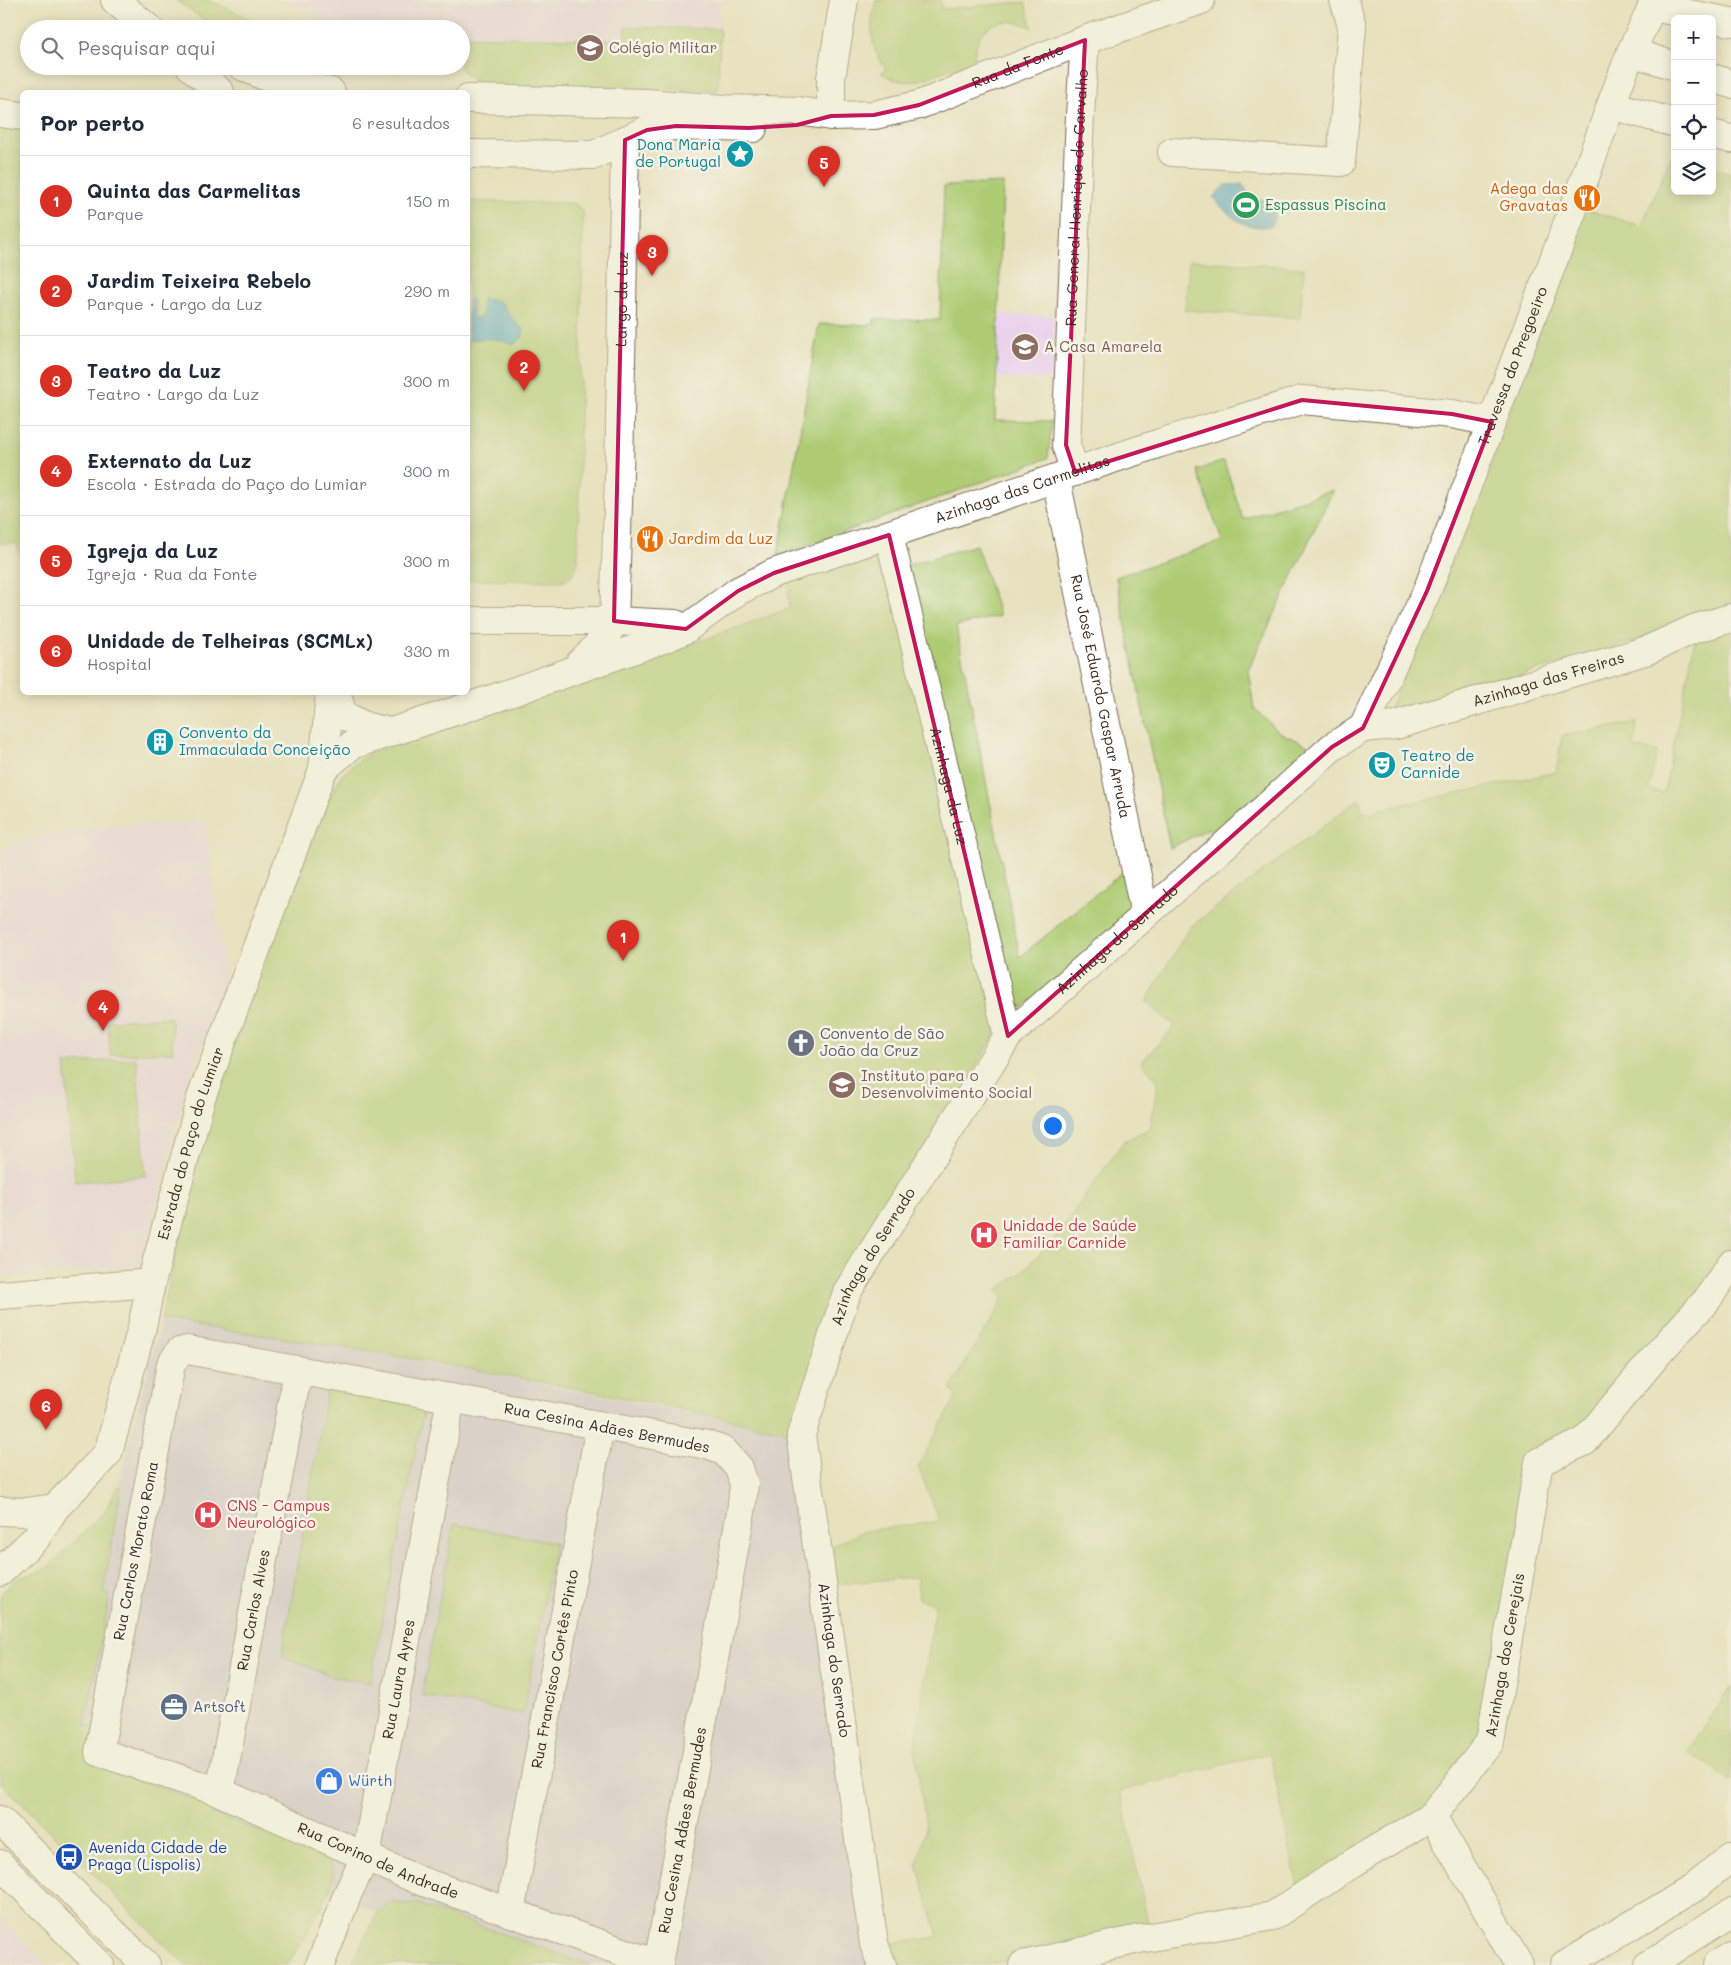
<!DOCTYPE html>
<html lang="pt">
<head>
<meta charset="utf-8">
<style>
	:root { --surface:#fff; --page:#f2f2f3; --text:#1f2937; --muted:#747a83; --line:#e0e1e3; --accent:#d93025 }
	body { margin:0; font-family:Mali,sans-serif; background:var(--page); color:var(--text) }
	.controls { position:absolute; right:15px; top:15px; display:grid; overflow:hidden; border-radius:8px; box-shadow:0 2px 12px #0003 }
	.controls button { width:45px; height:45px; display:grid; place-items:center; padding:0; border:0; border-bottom:1px solid var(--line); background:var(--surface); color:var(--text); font:25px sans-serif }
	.you { position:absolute; left:1052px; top:1125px; width:18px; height:18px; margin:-12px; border:4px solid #fff; border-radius:50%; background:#1a73e8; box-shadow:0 0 0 8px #1a73e833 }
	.badge { display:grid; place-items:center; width:32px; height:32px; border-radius:50%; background:var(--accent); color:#fff; font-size:16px; font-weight:700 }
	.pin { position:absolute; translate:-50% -41px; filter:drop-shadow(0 1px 2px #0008) }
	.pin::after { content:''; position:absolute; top:26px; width:18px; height:15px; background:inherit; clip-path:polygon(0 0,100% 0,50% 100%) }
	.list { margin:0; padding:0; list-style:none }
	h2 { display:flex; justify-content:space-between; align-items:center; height:65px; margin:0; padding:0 20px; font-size:21px }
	h2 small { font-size:16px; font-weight:400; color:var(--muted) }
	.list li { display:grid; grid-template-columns:32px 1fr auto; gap:15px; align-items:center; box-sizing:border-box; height:90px; padding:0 20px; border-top:1px solid var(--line) }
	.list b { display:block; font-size:19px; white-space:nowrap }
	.list p { margin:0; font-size:16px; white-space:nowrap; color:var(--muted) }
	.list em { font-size:16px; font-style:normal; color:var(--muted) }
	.icon { flex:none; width:28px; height:28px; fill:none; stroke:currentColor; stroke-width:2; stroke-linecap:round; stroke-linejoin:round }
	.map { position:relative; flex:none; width:1731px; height:1965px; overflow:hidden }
	.search { position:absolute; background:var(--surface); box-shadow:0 2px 12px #0003; left:20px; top:20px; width:450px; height:55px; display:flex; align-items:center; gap:12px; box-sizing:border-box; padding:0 18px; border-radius:28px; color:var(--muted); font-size:19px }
	.panel { position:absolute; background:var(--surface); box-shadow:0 2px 12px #0003; left:20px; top:90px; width:450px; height:605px; border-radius:8px }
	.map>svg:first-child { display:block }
</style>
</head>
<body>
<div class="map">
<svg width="1731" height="1965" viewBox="0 0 1731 1965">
	<rect width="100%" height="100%" fill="#f7f3e8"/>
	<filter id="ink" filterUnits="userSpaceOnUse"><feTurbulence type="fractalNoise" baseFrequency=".02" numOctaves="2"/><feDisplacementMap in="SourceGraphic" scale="10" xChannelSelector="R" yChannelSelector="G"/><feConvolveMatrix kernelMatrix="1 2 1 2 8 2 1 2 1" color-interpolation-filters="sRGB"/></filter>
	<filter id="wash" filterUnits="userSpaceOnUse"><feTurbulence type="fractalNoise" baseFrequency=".0096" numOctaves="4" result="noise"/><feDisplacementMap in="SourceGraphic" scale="20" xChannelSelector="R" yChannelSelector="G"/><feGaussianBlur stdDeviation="1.12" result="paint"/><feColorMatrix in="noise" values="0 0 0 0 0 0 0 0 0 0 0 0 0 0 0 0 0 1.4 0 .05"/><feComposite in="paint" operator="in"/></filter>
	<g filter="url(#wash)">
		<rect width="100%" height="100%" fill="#e7e1be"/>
		<g fill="#ead1ec">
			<path d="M283,0H809L808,4L720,2L718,90L579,87L564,90L480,84L469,78L459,66H461V29H344Z"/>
			<path d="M997,315L1054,316L1052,379L996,378Z"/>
			<path d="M206,821L225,982L188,1081L141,1266L0,1278V852L7,847L70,830L106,826Z"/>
			<path d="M0,1919L48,1965H0Z"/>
		</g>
		<path fill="#cabfd6" d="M161,1321L257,1334L477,1371L792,1433L869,1965H590L418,1904L390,1903L377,1913L329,1890L333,1879L315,1850L211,1814L213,1808L107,1768L85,1725L110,1595L103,1593L121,1487L118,1486Z"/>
		<g fill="#adcc73" stroke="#747b48">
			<path d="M175,0H208L273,29H218Z"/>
			<path d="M876,0H940L943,9L1025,2L1032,28C1003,12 974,26 974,61L917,81C903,83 893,81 881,73L886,69C869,48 869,25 876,0Z"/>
			<path d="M626,27L720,29L718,90L579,87C560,91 497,92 479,84C471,80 464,74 459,66H461V36L625,40Z"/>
			<path d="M0,127L22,131V552L18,553L17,543L0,544Z"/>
			<path d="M1671,157L1675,158V191H1712V168L1731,174V612L1395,713L1391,712L1390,708L1477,504L1582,208L1641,226Z"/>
			<path d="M1003,183L995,420L1052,421L1048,458L778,556L819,324L874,325V319L940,320L944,186Z"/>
			<path d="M468,201L570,203L576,204L583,212L578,560C577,571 572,578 561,581L468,580Z"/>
			<path d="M1189,260L1304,268L1300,318L1185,310Z"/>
			<path d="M1224,461L1243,519L1333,490L1248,670L1254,708L1279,732L1316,749L1218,837L1210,828L1170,848L1116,577L1222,541L1197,470Z"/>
			<path d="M976,545L1000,616L956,626L1020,957L1126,869L1135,912L1022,1008L1015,1007L905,566Z"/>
			<path d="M868,554L891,569L997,1032L847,1281L792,1433C584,1387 373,1349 161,1321L205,1120L328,801L341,776L354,764L370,753L692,644L790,608L788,591L790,590L787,581Z"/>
			<path d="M1731,624V1253L1581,1432L1531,1459L1484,1737L1428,1810L1299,1893L1270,1753L1120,1791L1150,1931L986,1965H889L881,1945L938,1937L917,1865L926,1827L915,1749L935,1604L919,1599L917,1577L836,1584L828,1548L864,1531L940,1521L918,1467L957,1395L950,1389L1004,1298L996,1291L1019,1274L1055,1239L1123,1142L1150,1128L1158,1081L1141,1062L1175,1026L1146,1002L1189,928L1359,799L1363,813L1556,772L1562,736L1637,722L1634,748L1657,751L1649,789L1664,793L1696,635Z"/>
			<path d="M171,1017L173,1052L110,1055L108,1021Z"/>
			<path d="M136,1058L146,1176L75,1182L65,1064Z"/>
			<path d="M327,1390L424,1407L370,1683L330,1676L282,1656Z"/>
			<path d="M118,1486L121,1487L103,1593L110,1595L85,1725L94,1727L107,1768L214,1807L212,1814L315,1850C324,1855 330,1859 333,1870C337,1890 298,1947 287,1965H185L0,1782V1595L14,1580L47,1568L104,1513Z"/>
			<path d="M454,1524L555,1543L523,1714L422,1695Z"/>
			<path d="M1731,1686V1781L1687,1752Z"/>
			<path d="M390,1903L418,1904L590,1965H351L377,1913Z"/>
		</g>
		<g fill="#4fa3cb" stroke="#456674">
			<path d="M1242,184L1254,200H1269L1276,210L1272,226C1245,231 1229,217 1213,197L1225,185Z"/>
			<path d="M472,298L473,318L483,317L482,298L498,301L502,304L510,316L524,330L522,338L514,345C496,337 487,338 468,340V300Z"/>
		</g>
	</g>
	<g filter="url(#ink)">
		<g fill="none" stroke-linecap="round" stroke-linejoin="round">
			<defs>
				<g id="minor">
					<path d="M1652,7L1731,22"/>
					<path d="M1631,52L1675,66"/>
					<path d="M1712,78L1731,84"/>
					<path d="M1611,105L1675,123"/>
					<path d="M0,113L22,116"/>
					<path d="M831,116V78L844,0"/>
					<path d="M1712,134L1731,139"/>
					<path d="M1172,152L1341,162L1352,26L1344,0"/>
					<path id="s1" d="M1075,472L1066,445L1080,115L1085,40"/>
					<path id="s2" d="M1056,479L1145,915"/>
					<path id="s3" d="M889,535L1008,1036"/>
					<path d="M468,621H614L675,624L686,629"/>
					<path id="s4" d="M579,664L605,638L614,621L619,475L625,140"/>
					<path d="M336,692L343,715L367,727L390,732"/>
					<path id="s5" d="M1363,728L1427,591L1580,191L1611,105L1631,52L1652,7L1653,0"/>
					<path id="s6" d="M323,769L352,745L495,698L666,638L686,629L738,591L774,573L1160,443L1302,400L1452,414L1492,422"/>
					<path d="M0,1295L151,1283"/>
					<path d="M0,1511L26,1512L55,1508"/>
					<path id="s7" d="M0,1572L36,1538L55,1508L108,1453L142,1327L151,1283L201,1098L323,769L330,692"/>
					<path id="s8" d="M220,1792L298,1370"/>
					<path d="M1432,1816L1519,1965"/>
					<path id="s9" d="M510,1913L600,1426"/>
					<path id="s10" d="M658,1964L741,1512L744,1484L739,1468L724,1451L707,1445L187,1350L179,1352L171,1364L99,1752L220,1792L418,1880L660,1965"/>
					<path id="s11" d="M320,1965L348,1893L366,1856L451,1398"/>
					<path id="s12" d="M882,1965L874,1944L801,1435L847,1292L1008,1036L1226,844L1332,747L1363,728L1396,725L1648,650L1694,629L1731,618"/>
					<path id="s13" d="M1023,1965L1139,1939L1273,1916L1356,1861L1432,1816L1490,1742L1539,1462L1584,1442L1661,1350L1707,1300L1731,1264"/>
					<path d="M1564,1965L1694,1888L1731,1857"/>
				</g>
				<g id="major">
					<path d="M115,0L149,29"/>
					<path d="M190,66L220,92"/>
					<path d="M242,66L271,79L331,92"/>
					<path id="s14" d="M468,99L647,103L725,109L798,111L831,116L874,115L919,105L1085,40L1201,0"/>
					<path d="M468,154L594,155L647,130L676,126L753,128"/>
					<path d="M0,1820L146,1965"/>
					<path d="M0,1864L100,1965"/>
					<path d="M1649,1965L1731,1912"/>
					<path d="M1717,1965L1731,1956"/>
				</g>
			</defs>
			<use href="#minor" stroke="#776a56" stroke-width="30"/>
			<use href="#major" stroke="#776a56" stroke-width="30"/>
			<use href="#minor" stroke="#fff" stroke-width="28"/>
			<use href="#major" stroke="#fff" stroke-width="28"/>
		</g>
	</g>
	<path d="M0 0H1731V1965H0ZM1085,40L1066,445L1075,472L1302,400L1452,414L1492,422L1427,591L1363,728L1332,747L1008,1036L889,535L774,573L738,591L686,629L614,621L625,140L647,130L676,126L749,128L797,125L831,116L874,115L919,105Z" fill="#e7e1be" fill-opacity=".55" fill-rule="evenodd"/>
	<path fill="none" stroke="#c2185b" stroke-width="4" stroke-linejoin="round" d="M1085,40L1066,445L1075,472L1302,400L1452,414L1492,422L1427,591L1363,728L1332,747L1008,1036L889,535L774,573L738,591L686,629L614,621L625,140L647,130L676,126L749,128L797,125L831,116L874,115L919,105Z"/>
	<defs>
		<symbol id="school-disc" viewBox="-11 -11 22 22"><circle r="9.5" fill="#8d6e63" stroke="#f7f3e8"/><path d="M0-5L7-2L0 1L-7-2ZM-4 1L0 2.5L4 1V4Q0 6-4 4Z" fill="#fff"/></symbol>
		<symbol id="sight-disc" viewBox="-11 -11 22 22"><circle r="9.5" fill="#0f9aa8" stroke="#f7f3e8"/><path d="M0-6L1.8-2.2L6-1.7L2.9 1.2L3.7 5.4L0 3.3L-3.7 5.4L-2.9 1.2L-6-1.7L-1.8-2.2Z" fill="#fff"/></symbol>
		<symbol id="restaurant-disc" viewBox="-11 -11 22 22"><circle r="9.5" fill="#e8710a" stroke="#f7f3e8"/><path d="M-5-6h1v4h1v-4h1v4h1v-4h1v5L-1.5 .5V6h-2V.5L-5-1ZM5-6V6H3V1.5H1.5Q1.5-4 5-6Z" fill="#fff"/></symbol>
		<symbol id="stadium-disc" viewBox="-11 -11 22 22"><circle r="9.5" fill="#2e9e5b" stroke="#f7f3e8"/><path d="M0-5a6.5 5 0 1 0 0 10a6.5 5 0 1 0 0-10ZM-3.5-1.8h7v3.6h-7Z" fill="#fff"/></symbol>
		<symbol id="building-disc" viewBox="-11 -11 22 22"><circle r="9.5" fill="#0f9aa8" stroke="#f7f3e8"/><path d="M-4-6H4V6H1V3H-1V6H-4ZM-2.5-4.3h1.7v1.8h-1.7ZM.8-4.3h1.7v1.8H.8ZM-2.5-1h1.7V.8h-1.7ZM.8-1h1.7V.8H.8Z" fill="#fff"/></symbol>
		<symbol id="theatre-disc" viewBox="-11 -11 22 22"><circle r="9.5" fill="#0f9aa8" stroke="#f7f3e8"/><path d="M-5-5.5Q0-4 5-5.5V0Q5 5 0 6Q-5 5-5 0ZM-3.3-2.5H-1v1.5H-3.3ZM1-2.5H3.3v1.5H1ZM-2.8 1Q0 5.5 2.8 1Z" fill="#fff"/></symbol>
		<symbol id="church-disc" viewBox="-11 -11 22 22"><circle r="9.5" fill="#6b7280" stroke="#f7f3e8"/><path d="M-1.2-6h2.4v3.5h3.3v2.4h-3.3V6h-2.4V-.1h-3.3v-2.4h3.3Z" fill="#fff"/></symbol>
		<symbol id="hospital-disc" viewBox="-11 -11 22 22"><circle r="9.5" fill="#e0444e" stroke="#f7f3e8"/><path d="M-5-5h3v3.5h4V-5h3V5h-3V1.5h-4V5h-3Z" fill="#fff"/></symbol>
		<symbol id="office-disc" viewBox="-11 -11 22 22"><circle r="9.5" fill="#5c6f8a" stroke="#f7f3e8"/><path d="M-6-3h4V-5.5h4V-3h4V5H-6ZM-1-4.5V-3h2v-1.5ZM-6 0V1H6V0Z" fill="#fff"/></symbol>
		<symbol id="shop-disc" viewBox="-11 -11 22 22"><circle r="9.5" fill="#3f7fe0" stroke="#f7f3e8"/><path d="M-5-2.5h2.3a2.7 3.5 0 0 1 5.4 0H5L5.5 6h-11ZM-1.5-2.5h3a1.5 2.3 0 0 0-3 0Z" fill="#fff"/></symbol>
		<symbol id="bus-disc" viewBox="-11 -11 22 22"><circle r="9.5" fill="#1a4fb4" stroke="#f7f3e8"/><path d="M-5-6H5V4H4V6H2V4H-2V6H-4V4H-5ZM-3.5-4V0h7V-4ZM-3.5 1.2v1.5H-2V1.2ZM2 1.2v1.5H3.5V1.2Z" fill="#fff"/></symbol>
	</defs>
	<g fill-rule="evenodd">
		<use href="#school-disc" x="574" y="32" width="32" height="32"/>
		<use href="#sight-disc" x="724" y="138" width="32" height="32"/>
		<use href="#restaurant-disc" x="1571" y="182" width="32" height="32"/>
		<use href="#stadium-disc" x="1230" y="189" width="32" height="32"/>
		<use href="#school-disc" x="1009" y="331" width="32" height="32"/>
		<use href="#restaurant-disc" x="634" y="523" width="32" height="32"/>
		<use href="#building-disc" x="144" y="726" width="32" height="32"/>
		<use href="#theatre-disc" x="1366" y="749" width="32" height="32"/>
		<use href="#church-disc" x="785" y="1027" width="32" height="32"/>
		<use href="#school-disc" x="826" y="1069" width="32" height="32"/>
		<use href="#hospital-disc" x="968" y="1219" width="32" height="32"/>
		<use href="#hospital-disc" x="192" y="1499" width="32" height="32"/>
		<use href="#office-disc" x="158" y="1691" width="32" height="32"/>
		<use href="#shop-disc" x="313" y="1765" width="32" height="32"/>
		<use href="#bus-disc" x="53" y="1841" width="32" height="32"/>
	</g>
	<g text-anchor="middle" stroke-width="5" stroke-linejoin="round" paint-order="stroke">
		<g font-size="15" fill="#785e54" stroke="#f7f3e8" text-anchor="start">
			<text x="609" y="53">Colégio Militar</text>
			<text x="1044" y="352">A Casa Amarela</text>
			<text x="861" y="1081">Instituto para o<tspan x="861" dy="17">Desenvolvimento Social</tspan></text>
		</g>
		<g font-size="15" fill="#3b2a1e" stroke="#f7f3e8">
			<text dy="5" stroke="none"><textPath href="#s14" startOffset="559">Rua da Fonte</textPath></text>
			<text dy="5" stroke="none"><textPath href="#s1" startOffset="276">Rua General Henrique de Carvalho</textPath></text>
			<text dy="5" stroke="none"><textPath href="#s4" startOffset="378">Largo da Luz</textPath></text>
			<text dy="5" stroke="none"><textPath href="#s5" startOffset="392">Travessa do Pregoeiro</textPath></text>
			<text dy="5" stroke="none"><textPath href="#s6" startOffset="758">Azinhaga das Carmelitas</textPath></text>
			<text dy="5" stroke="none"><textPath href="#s12" startOffset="1652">Azinhaga das Freiras</textPath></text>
			<text dy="5" stroke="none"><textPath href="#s2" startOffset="222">Rua José Eduardo Gaspar Arruda</textPath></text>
			<text dy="5" stroke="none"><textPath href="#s3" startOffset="258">Azinhaga da Luz</textPath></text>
			<text dy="5" stroke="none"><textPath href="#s12" startOffset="1135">Azinhaga do Serrado</textPath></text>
			<text dy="5" stroke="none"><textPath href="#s7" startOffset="482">Estrada do Paço do Lumiar</textPath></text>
			<text dy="5" stroke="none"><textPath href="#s12" startOffset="730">Azinhaga do Serrado</textPath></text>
			<text transform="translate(607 1428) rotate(11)" y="5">Rua Cesina Adães Bermudes</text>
			<text transform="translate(136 1551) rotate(-79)" y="5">Rua Carlos Morato Roma</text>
			<text dy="5" stroke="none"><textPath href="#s8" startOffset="185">Rua Carlos Alves</textPath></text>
			<text dy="5" stroke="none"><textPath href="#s13" startOffset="625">Azinhaga dos Cerejais</textPath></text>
			<text transform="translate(834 1660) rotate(82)" y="5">Azinhaga do Serrado</text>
			<text dy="5" stroke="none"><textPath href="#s9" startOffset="248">Rua Francisco Cortês Pinto</textPath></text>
			<text dy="5" stroke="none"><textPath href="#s11" startOffset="298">Rua Laura Ayres</textPath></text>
			<text dy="5" stroke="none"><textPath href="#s10" startOffset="136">Rua Cesina Adães Bermudes</textPath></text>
			<text dy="5" stroke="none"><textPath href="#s10" startOffset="1791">Rua Corino de Andrade</textPath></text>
		</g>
		<g font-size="15" fill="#0d838f" stroke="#f7f3e8" text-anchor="start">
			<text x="721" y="150" text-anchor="end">Dona Maria<tspan x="721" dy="17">de Portugal</tspan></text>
			<text x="179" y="738">Convento da<tspan x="179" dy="17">Immaculada Conceição</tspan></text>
			<text x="1401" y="761">Teatro de<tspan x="1401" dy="17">Carnide</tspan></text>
		</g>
		<g font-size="15" fill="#c56008" stroke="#f7f3e8" text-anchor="end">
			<text x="1568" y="194">Adega das<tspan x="1568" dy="17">Gravatas</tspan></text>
			<text x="669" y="544" text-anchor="start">Jardim da Luz</text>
		</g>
		<g font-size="15" fill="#27864d" stroke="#f7f3e8" text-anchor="start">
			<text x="1265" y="210">Espassus Piscina</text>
		</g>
		<g font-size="15" fill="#5b616d" stroke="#f7f3e8" text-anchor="start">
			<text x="820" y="1039">Convento de São<tspan x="820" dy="17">João da Cruz</tspan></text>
		</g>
		<g font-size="15" fill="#be3a42" stroke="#f7f3e8" text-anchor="start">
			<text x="1003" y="1231">Unidade de Saúde<tspan x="1003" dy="17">Familiar Carnide</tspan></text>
			<text x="227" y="1511">CNS - Campus<tspan x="227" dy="17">Neurológico</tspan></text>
		</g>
		<g font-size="15" fill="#4e5e75" stroke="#f7f3e8" text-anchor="start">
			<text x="193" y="1712">Artsoft</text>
		</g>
		<g font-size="15" fill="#366cbe" stroke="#f7f3e8" text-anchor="start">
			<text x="348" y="1786">Würth</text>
		</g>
		<g font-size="15" fill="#164399" stroke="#f7f3e8" text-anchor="start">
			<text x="88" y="1853">Avenida Cidade de<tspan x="88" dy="17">Praga (Lispolis)</tspan></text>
		</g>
	</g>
</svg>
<div class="controls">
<button>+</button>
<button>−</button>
<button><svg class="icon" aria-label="locate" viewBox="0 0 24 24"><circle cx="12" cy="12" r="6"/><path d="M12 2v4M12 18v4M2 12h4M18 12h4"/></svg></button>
<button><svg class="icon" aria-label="layers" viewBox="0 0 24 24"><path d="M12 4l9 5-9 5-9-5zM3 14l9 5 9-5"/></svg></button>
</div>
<div class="you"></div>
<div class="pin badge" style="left:623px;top:961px">1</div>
<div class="pin badge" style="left:524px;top:391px">2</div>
<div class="pin badge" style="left:652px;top:276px">3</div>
<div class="pin badge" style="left:103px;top:1031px">4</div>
<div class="pin badge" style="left:824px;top:187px">5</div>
<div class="pin badge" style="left:46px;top:1430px">6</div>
<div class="search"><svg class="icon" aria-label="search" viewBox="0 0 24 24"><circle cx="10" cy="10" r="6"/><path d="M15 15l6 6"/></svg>Pesquisar aqui</div>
<section class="panel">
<h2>Por perto<small>6 resultados</small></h2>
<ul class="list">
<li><span class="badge">1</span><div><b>Quinta das Carmelitas</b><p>Parque</p></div><em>150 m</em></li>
<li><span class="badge">2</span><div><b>Jardim Teixeira Rebelo</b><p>Parque · Largo da Luz</p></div><em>290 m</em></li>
<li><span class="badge">3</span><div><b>Teatro da Luz</b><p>Teatro · Largo da Luz</p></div><em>300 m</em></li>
<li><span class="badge">4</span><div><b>Externato da Luz</b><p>Escola · Estrada do Paço do Lumiar</p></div><em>300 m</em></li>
<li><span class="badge">5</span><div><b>Igreja da Luz</b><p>Igreja · Rua da Fonte</p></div><em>300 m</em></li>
<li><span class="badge">6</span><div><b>Unidade de Telheiras (SCMLx)</b><p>Hospital</p></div><em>330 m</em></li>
</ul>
</section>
</div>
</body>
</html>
